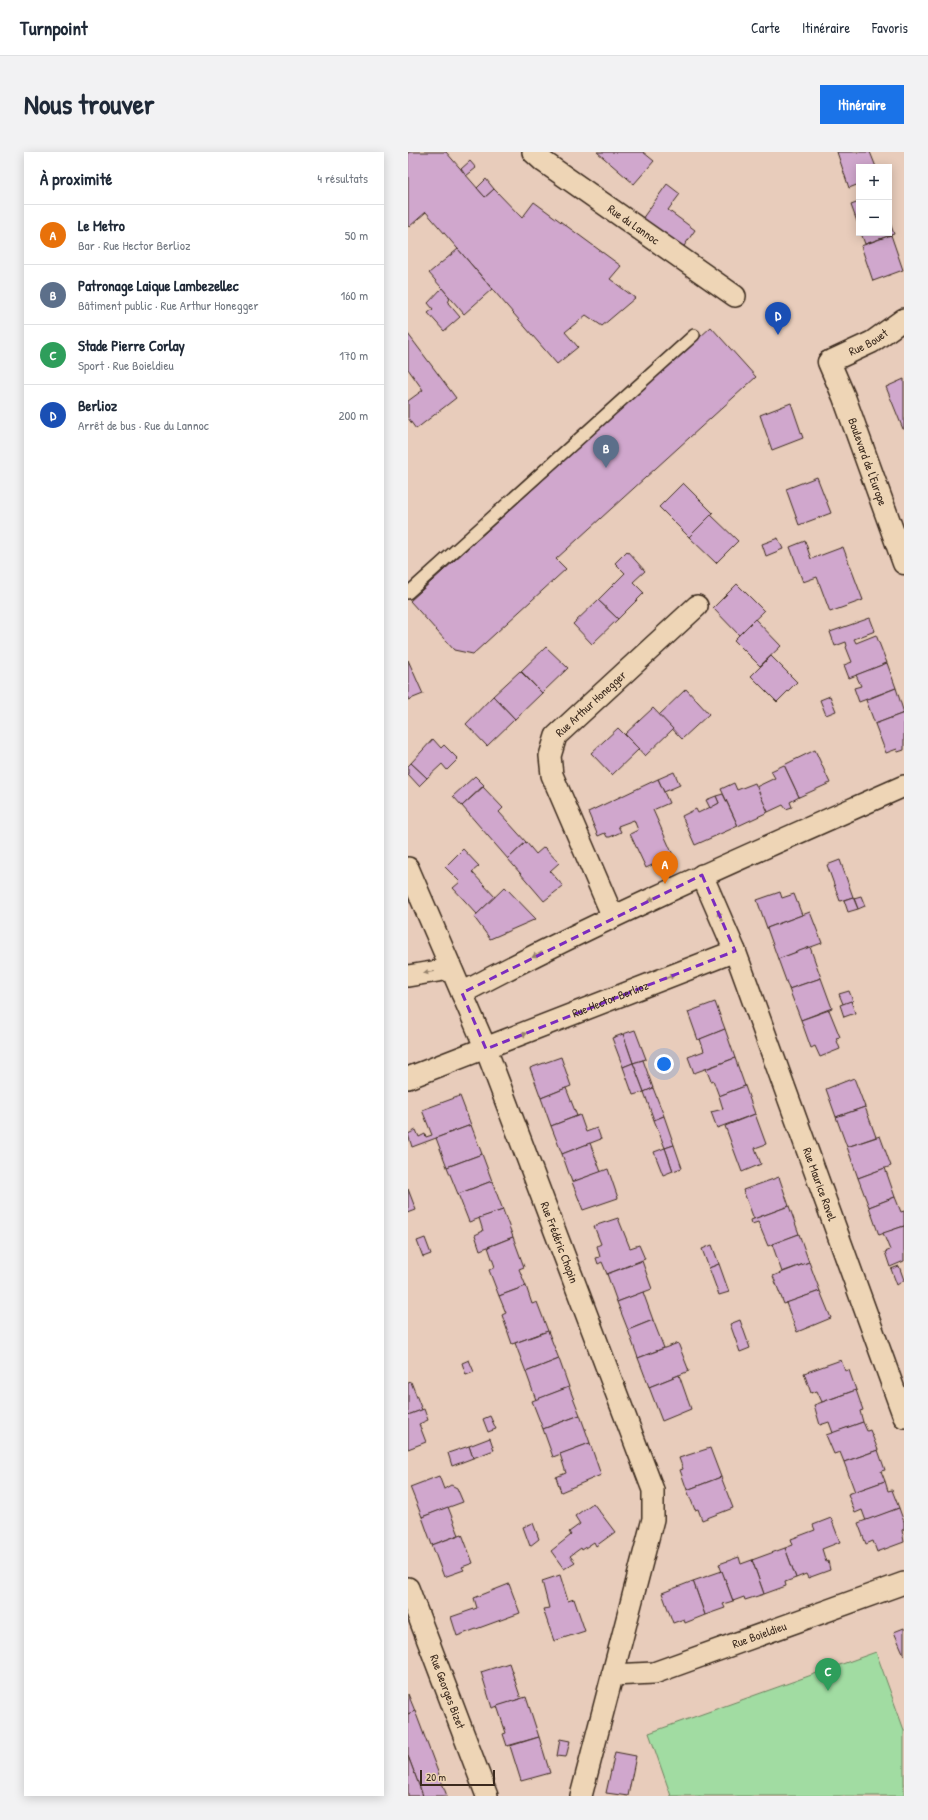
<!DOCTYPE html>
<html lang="fr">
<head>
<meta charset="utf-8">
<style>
	:root { --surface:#fff; --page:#f2f2f3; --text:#1f2937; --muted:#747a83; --line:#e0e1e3; --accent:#1a73e8 }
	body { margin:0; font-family:"Patrick Hand",sans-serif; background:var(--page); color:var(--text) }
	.controls { position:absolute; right:12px; top:12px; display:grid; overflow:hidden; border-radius:0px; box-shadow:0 2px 10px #0003 }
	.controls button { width:36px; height:36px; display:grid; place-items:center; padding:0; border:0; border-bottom:1px solid var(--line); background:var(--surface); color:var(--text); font:20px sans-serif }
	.scale { position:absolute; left:12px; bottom:10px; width:75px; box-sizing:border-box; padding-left:4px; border:2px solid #3b2a1e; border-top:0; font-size:11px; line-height:14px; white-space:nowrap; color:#3b2a1e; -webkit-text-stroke:3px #eed5b6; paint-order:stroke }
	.you { position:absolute; left:256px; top:912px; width:14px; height:14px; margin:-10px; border:3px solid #fff; border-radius:50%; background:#1a73e8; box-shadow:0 0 0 6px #1a73e833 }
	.badge { display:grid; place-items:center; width:26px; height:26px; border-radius:50%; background:var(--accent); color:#fff; font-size:13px; font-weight:700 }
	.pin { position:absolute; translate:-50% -33px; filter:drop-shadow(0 1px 2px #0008) }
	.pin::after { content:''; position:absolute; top:21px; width:14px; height:12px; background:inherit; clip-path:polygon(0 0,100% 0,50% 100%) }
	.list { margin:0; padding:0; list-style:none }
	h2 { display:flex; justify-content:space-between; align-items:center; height:52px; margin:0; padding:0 16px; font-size:17px }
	h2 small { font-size:13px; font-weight:400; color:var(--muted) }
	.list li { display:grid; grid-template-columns:26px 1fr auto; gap:12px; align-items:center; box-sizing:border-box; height:60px; padding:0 16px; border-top:1px solid var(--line) }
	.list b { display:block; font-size:15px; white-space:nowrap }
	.list p { margin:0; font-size:13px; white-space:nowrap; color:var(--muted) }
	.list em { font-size:13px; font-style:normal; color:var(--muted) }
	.map { position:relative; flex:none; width:496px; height:1644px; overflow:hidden; border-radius:0px }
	header { display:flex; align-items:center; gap:24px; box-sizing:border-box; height:56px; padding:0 20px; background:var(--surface); border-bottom:1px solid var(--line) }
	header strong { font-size:19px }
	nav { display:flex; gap:22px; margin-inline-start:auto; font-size:14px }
	.intro { display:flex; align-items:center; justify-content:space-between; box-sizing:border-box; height:96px; padding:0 24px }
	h1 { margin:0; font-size:28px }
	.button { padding:10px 18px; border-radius:0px; background:var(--accent); color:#fff; font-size:14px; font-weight:700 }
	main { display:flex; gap:24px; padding:0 24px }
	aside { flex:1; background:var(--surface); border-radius:0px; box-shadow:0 2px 10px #0003 }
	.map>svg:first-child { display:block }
</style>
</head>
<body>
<header>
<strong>Turnpoint</strong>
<nav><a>Carte</a><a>Itinéraire</a><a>Favoris</a></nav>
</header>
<div class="intro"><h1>Nous trouver</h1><a class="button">Itinéraire</a></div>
<main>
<aside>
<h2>À proximité<small>4 résultats</small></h2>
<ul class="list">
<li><span class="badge" style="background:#e8710a">A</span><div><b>Le Metro</b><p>Bar · Rue Hector Berlioz</p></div><em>50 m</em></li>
<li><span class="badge" style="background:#5c6f8a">B</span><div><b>Patronage Laique Lambezellec</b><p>Bâtiment public · Rue Arthur Honegger</p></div><em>160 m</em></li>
<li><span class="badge" style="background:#2e9e5b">C</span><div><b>Stade Pierre Corlay</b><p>Sport · Rue Boieldieu</p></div><em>170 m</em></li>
<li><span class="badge" style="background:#1a4fb4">D</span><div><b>Berlioz</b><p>Arrêt de bus · Rue du Lannoc</p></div><em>200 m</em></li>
</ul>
</aside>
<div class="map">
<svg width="496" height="1644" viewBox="0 0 496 1644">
	<rect width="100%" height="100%" fill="#e8ccbb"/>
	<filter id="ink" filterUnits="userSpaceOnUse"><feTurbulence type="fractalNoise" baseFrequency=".025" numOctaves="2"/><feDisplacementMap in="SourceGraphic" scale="8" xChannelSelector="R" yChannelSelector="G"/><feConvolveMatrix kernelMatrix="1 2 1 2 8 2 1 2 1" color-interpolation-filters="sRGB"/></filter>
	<g filter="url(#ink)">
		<path fill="#a1dca2" stroke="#6e8360" d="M468,1500L496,1578V1644H263L241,1581Z"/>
		<g fill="#d0a7cd" stroke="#3b2a1e">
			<path d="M0,0H38L77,45L86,37L114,66L126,50L213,114L202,127L227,146L194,174L178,163L157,180L170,195L149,212L18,60L1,75L0,74Z"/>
			<path d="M189,0H235L246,9L226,32Z"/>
			<path d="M429,0H462L468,15H451V32L441,36Z"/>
			<path d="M62,9L68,16L58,24L53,17Z"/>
			<path d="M78,27L86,37L77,45L69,36Z"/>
			<path d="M259,32L272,42L260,58L287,78L274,97L234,67Z"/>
			<path d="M451,50V75L443,53Z"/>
			<path d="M481,68L486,82L457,92L453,81H481Z"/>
			<path d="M483,83L495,118L465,129L453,94Z"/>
			<path d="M50,97L84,137L56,162L21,121Z"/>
			<path d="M34,136L42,146L40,151L52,165L36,179L20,161L25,157L20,151Z"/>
			<path d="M303,175L348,225L148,407L158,417L65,502L46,498L2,449Z"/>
			<path d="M0,182L48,246L8,277L0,266V249L15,238L0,217Z"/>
			<path d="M496,227V277H495L478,235Z"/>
			<path d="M383,251L395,286L364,298L352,263Z"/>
			<path d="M409,325L423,361L391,373L378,337Z"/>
			<path d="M275,331L305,361L281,385L251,355Z"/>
			<path d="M303,363L330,389L308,411L281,385Z"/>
			<path d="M370,386L375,397L358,404L354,392Z"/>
			<path d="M397,389L403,407L435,395L455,448L422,460L409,425L395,430L382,395Z"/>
			<path d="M219,399L237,419L225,430L236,441L210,467L190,448L217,421L207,411Z"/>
			<path d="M329,432L356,459L331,483L305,456Z"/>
			<path d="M190,448L210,467L184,492L165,472Z"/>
			<path d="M462,466L467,479L446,487L448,491L468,483L479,511L441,526L436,513L444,510L438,495L439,494L438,490L427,494L422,480Z"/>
			<path d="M347,467L373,494L352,514L326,488Z"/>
			<path d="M138,495L160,516L134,541L113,519Z"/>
			<path d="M363,504L389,530L369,550L343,524Z"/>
			<path d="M0,508L15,542L0,548Z"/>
			<path d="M479,511L488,536L451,550L446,536L453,534L448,523Z"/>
			<path d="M112,519L134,541L107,567L85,544Z"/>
			<path d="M488,536L496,561L467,572L458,548Z"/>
			<path d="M278,537L301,562L274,587L251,563Z"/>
			<path d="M85,544L107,567L79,594L58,572Z"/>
			<path d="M422,544L428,559L418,563L412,548Z"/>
			<path d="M245,556L265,577L237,604L217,582Z"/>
			<path d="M496,561V598L490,600L489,597L478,601L467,572Z"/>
			<path d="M210,576L231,597L204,623L183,601Z"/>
			<path d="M25,587L33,596L36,593L50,607L39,618L34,612L19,626L3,611Z"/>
			<path d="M407,598L422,631L391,645L376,613Z"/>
			<path d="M3,611L19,626L11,634L0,622V614Z"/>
			<path d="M376,613L391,645L382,650L384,655L378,657L375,653L360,660L348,635L367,626L363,619Z"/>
			<path d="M266,620L272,633L256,640L250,627Z"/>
			<path d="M67,624L76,633L54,654L45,644Z"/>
			<path d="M250,627L261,651L245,658L265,703L238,716L222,682L230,678L226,668L210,674L213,680L202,685H199L197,681L190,684L180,660Z"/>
			<path d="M326,631L329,638L347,631L360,660L330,674L313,637Z"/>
			<path d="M75,635L95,656L91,660L118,690L100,707L54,654Z"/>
			<path d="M315,642L330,674L287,693L274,664L288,657L290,661L311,651L308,644Z"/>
			<path d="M308,644L311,651L302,656L298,648Z"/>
			<path d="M118,690L128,702L136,695L151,711L142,719L155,734L136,749L100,707Z"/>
			<path d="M55,697L71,714L64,720L87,745L69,762L45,736L52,730L37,715Z"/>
			<path d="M432,708L445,745L432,749L419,713Z"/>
			<path d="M97,735L128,767L82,787L66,765Z"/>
			<path d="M372,740L374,746L386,742L394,763L359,776L349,748Z"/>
			<path d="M453,744L457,754L450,757L446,746Z"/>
			<path d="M445,745L450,757L440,760L436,748Z"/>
			<path d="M402,760L414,791L370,807L359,776Z"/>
			<path d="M402,795L413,826L381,837L370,807Z"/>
			<path d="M413,826L424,856L393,868L381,837Z"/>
			<path d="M441,839L445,849L435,852L431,842Z"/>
			<path d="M443,849L447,861L436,865L432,853Z"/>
			<path d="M307,850L317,877L290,888L280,860Z"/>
			<path d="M421,858L432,885L428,886L432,897L412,905L407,894L403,896L393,868Z"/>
			<path d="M317,877L327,906L286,921L280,905L296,899L292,887Z"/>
			<path d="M227,878L238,907L225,911L215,882Z"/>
			<path d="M215,882L225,911L215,915L204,886Z"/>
			<path d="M153,905L163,934L133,946L122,916Z"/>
			<path d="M327,906L337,934L311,944L305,928L303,929L298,917Z"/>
			<path d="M235,908L245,936L236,940L225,911Z"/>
			<path d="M225,911L236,940L225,943L215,915Z"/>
			<path d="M446,926L457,955L428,965L418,937Z"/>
			<path d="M337,934L347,962L309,976L303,960L315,957L311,944Z"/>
			<path d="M158,936L169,964L143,974L133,946Z"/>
			<path d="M245,936L256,964L246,968L236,940Z"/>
			<path d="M52,944L63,973L4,995L0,982L8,978L11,985L17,982L18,985L24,983L14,958Z"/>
			<path d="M457,955L468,985L439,995L428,965Z"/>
			<path d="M347,962L358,992L347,996L353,1012L334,1020L317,974Z"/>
			<path d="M172,963L178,980L189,976L193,987L154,1002L143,974Z"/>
			<path d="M256,964L266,993L257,996L246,968Z"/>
			<path d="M63,973L74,1002L39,1015L28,986Z"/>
			<path d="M472,984L483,1014L450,1026L439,995Z"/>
			<path d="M182,991L193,1020L164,1030L154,1002Z"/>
			<path d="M266,993L274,1016L265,1019L257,996Z"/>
			<path d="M257,996L265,1019L255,1023L246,1000Z"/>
			<path d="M74,1002L84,1029L50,1042L39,1015Z"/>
			<path d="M477,1016L487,1045L461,1055L450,1026Z"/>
			<path d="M200,1017L210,1046L175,1058L164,1030Z"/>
			<path d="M371,1025L381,1054L346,1067L335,1038Z"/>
			<path d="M84,1029L95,1058L61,1070L50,1042Z"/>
			<path d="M0,1037L8,1058L0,1061Z"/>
			<path d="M487,1045L493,1060L496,1059V1074L471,1083L461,1055Z"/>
			<path d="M381,1054L391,1082L360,1094L350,1070L344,1072L343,1068Z"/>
			<path d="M95,1058L105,1085L72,1098L67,1083L75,1079L71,1066Z"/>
			<path d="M210,1066L222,1096L231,1093L237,1107L199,1122L194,1110L190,1112L188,1106L192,1105L189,1094L193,1092L186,1074Z"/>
			<path d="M496,1074V1109L482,1115L477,1100L482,1098L475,1081Z"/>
			<path d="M391,1082L401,1110L374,1120L364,1092Z"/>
			<path d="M105,1085L116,1115L111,1117L118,1134L91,1144L81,1118L87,1115L80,1095Z"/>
			<path d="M17,1086L23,1102L15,1105L9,1089Z"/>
			<path d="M304,1093L311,1112L301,1116L294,1097Z"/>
			<path d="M234,1109L244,1137L209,1150L199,1122Z"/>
			<path d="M401,1110L412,1139L376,1152L365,1124Z"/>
			<path d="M311,1112L321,1140L311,1143L301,1116Z"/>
			<path d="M491,1114L496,1128L489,1133L483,1117Z"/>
			<path d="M118,1134L124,1152L129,1150L140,1179L104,1192L94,1163L98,1161L91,1144Z"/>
			<path d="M412,1139L423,1166L389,1180L378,1151Z"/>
			<path d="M235,1140L245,1168L220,1178L209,1150Z"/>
			<path d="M245,1168L256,1196L230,1206L220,1178Z"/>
			<path d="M332,1168L342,1196L332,1200L322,1172Z"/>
			<path d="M140,1179L151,1207L118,1220L107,1191Z"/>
			<path d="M270,1191L281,1219L241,1235L230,1206Z"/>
			<path d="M151,1207L161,1235L128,1248L118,1220Z"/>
			<path d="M61,1208L66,1220L58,1223L54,1211Z"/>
			<path d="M433,1208L437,1219L441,1218L448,1238L414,1250L409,1239L403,1241L396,1221Z"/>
			<path d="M271,1223L283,1257L254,1269L241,1235Z"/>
			<path d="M3,1230L14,1258L0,1263V1231Z"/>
			<path d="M161,1235L172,1263L135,1277L124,1249Z"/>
			<path d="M448,1238L455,1258L452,1259L455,1270L425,1281L421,1270L412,1273L406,1253Z"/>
			<path d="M16,1257L20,1268L11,1272L18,1290L0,1297V1263Z"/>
			<path d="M172,1263L182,1291L145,1305L135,1277Z"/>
			<path d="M82,1264L88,1277L80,1280L75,1267Z"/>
			<path d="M455,1270L459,1279L462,1278L470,1298L436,1310L432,1300L426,1302L418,1283Z"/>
			<path d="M82,1286L86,1298L65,1306L61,1294Z"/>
			<path d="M182,1291L193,1323L153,1340L148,1325L158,1321L152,1302Z"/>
			<path d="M61,1294L65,1306L44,1314L40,1301Z"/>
			<path d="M302,1296L313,1325L279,1338L272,1318L275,1317L271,1306Z"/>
			<path d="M470,1298L477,1318L473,1319L477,1329L447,1340L436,1310Z"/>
			<path d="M31,1324L36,1337L43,1333L49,1336L55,1350L14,1365L2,1335Z"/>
			<path d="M313,1325L325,1356L294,1368L290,1357L287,1358L279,1338Z"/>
			<path d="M477,1329L480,1339L484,1338L491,1356L458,1369L454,1358L447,1361L440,1342Z"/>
			<path d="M185,1351L207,1380L188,1394L186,1390L174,1398L173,1396L162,1404L167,1410L156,1417L143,1399L163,1383L161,1380L172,1372L167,1364Z"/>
			<path d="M40,1355L51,1383L24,1393L14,1365Z"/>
			<path d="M491,1356L496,1370V1377L494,1378L496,1390L469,1400L465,1389L458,1392L450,1371Z"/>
			<path d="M423,1366L432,1390L414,1397L418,1410L420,1409L422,1418L400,1426L398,1422L388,1426L377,1396L385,1393L383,1387L407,1378L405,1373Z"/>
			<path d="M125,1371L131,1387L122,1394L115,1375Z"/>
			<path d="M54,1382L65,1411L54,1415L56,1418L36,1425L24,1393Z"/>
			<path d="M377,1396L388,1426L377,1430L378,1434L356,1442L344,1408Z"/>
			<path d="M331,1405L333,1412L344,1408L356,1442L337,1448L336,1445L325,1449L311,1412Z"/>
			<path d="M314,1419L325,1449L315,1452L317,1456L297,1463L285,1429Z"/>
			<path d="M152,1423L160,1449L166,1447L177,1479L146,1489L135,1457L141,1456L134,1429Z"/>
			<path d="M285,1429L297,1463L277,1471L276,1467L265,1471L254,1441Z"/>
			<path d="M101,1432L112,1461L49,1484L43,1465L69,1456L66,1446Z"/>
			<path d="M496,1476V1503L486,1480Z"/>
			<path d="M101,1511L113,1547L84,1556L73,1520Z"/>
			<path d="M0,1542L7,1559L0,1562Z"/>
			<path d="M118,1545L131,1585L99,1594L95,1582L98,1581L89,1554Z"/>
			<path d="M7,1559L39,1644H15L0,1604V1562Z"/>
			<path d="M131,1585L142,1621L113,1629L102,1594Z"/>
			<path d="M152,1587L162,1589L158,1605L149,1604Z"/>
			<path d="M207,1600L228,1604L220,1644L198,1641Z"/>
			<path d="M0,1604L15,1644H0Z"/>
		</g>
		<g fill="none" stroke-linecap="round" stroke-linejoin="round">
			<defs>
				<path id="service" d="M0,441L286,183"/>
				<g id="minor">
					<path id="s1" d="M125,0L136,10L327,144"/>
					<path id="s2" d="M421,210L464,190L496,167"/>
					<path id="s3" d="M0,716L78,897L245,1338V1367L173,1644"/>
					<path id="s4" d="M294,723L327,799L496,1265"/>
					<path id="s5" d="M205,765L144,623L142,604L148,584L289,454"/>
					<path d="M0,824L42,817"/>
					<path d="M54,841C198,764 347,700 496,634"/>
					<path id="s6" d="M0,926L327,799"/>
					<path id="s7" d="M0,1436L79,1644"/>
					<path id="s8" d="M204,1523L246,1521L496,1431"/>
				</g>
				<g id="primary">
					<path id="s9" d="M421,210L436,245L496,411"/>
				</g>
			</defs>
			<use href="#service" stroke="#3b2a1e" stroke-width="14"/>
			<use href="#minor" stroke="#3b2a1e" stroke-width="24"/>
			<use href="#primary" stroke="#3b2a1e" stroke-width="25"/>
			<use href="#service" stroke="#eed5b6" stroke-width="11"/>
			<use href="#minor" stroke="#eed5b6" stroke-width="21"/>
			<use href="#primary" stroke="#eed5b6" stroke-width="22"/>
		</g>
		<defs><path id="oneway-solid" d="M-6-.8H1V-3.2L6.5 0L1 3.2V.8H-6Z"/></defs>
		<g fill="#94806a">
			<use href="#oneway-solid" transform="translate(246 746) rotate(155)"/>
			<use href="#oneway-solid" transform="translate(312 764) rotate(-113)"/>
			<use href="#oneway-solid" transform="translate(129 803) rotate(153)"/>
			<use href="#oneway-solid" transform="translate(21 820) rotate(170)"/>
			<use href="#oneway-solid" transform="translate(261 825) rotate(-21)"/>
			<use href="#oneway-solid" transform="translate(114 883) rotate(-21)"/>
		</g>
	</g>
	<path fill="none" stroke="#7b2cbf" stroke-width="3" stroke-dasharray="8 5" stroke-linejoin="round" d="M294,723L327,799L78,897L54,841Z"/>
	<g text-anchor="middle" stroke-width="3" stroke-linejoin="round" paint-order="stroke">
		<g font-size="12" fill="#3b2a1e" stroke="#eed5b6">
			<text dy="4" stroke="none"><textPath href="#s1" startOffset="124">Rue du Lannoc</textPath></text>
			<text dy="4" stroke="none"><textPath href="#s2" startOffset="44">Rue Bouet</textPath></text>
			<text dy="4" stroke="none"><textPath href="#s9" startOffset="107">Boulevard de l'Europe</textPath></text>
			<text dy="4" stroke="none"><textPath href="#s5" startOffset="242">Rue Arthur Honegger</textPath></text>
			<text dy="4" stroke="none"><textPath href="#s6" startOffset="217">Rue Hector Berlioz</textPath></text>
			<text dy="4" stroke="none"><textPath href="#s4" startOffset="331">Rue Maurice Ravel</textPath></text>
			<text dy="4" stroke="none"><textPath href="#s3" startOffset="404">Rue Frédéric Chopin</textPath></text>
			<text dy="4" stroke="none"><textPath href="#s8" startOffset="154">Rue Boieldieu</textPath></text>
			<text dy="4" stroke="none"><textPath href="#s7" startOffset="111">Rue Georges Bizet</textPath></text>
		</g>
	</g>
</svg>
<div class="controls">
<button>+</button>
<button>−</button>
</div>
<div class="scale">20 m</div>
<div class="you"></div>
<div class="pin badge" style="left:257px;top:732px;background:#e8710a">A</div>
<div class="pin badge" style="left:198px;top:316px;background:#5c6f8a">B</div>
<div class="pin badge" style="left:420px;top:1539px;background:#2e9e5b">C</div>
<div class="pin badge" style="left:370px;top:183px;background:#1a4fb4">D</div>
</div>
</main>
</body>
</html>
